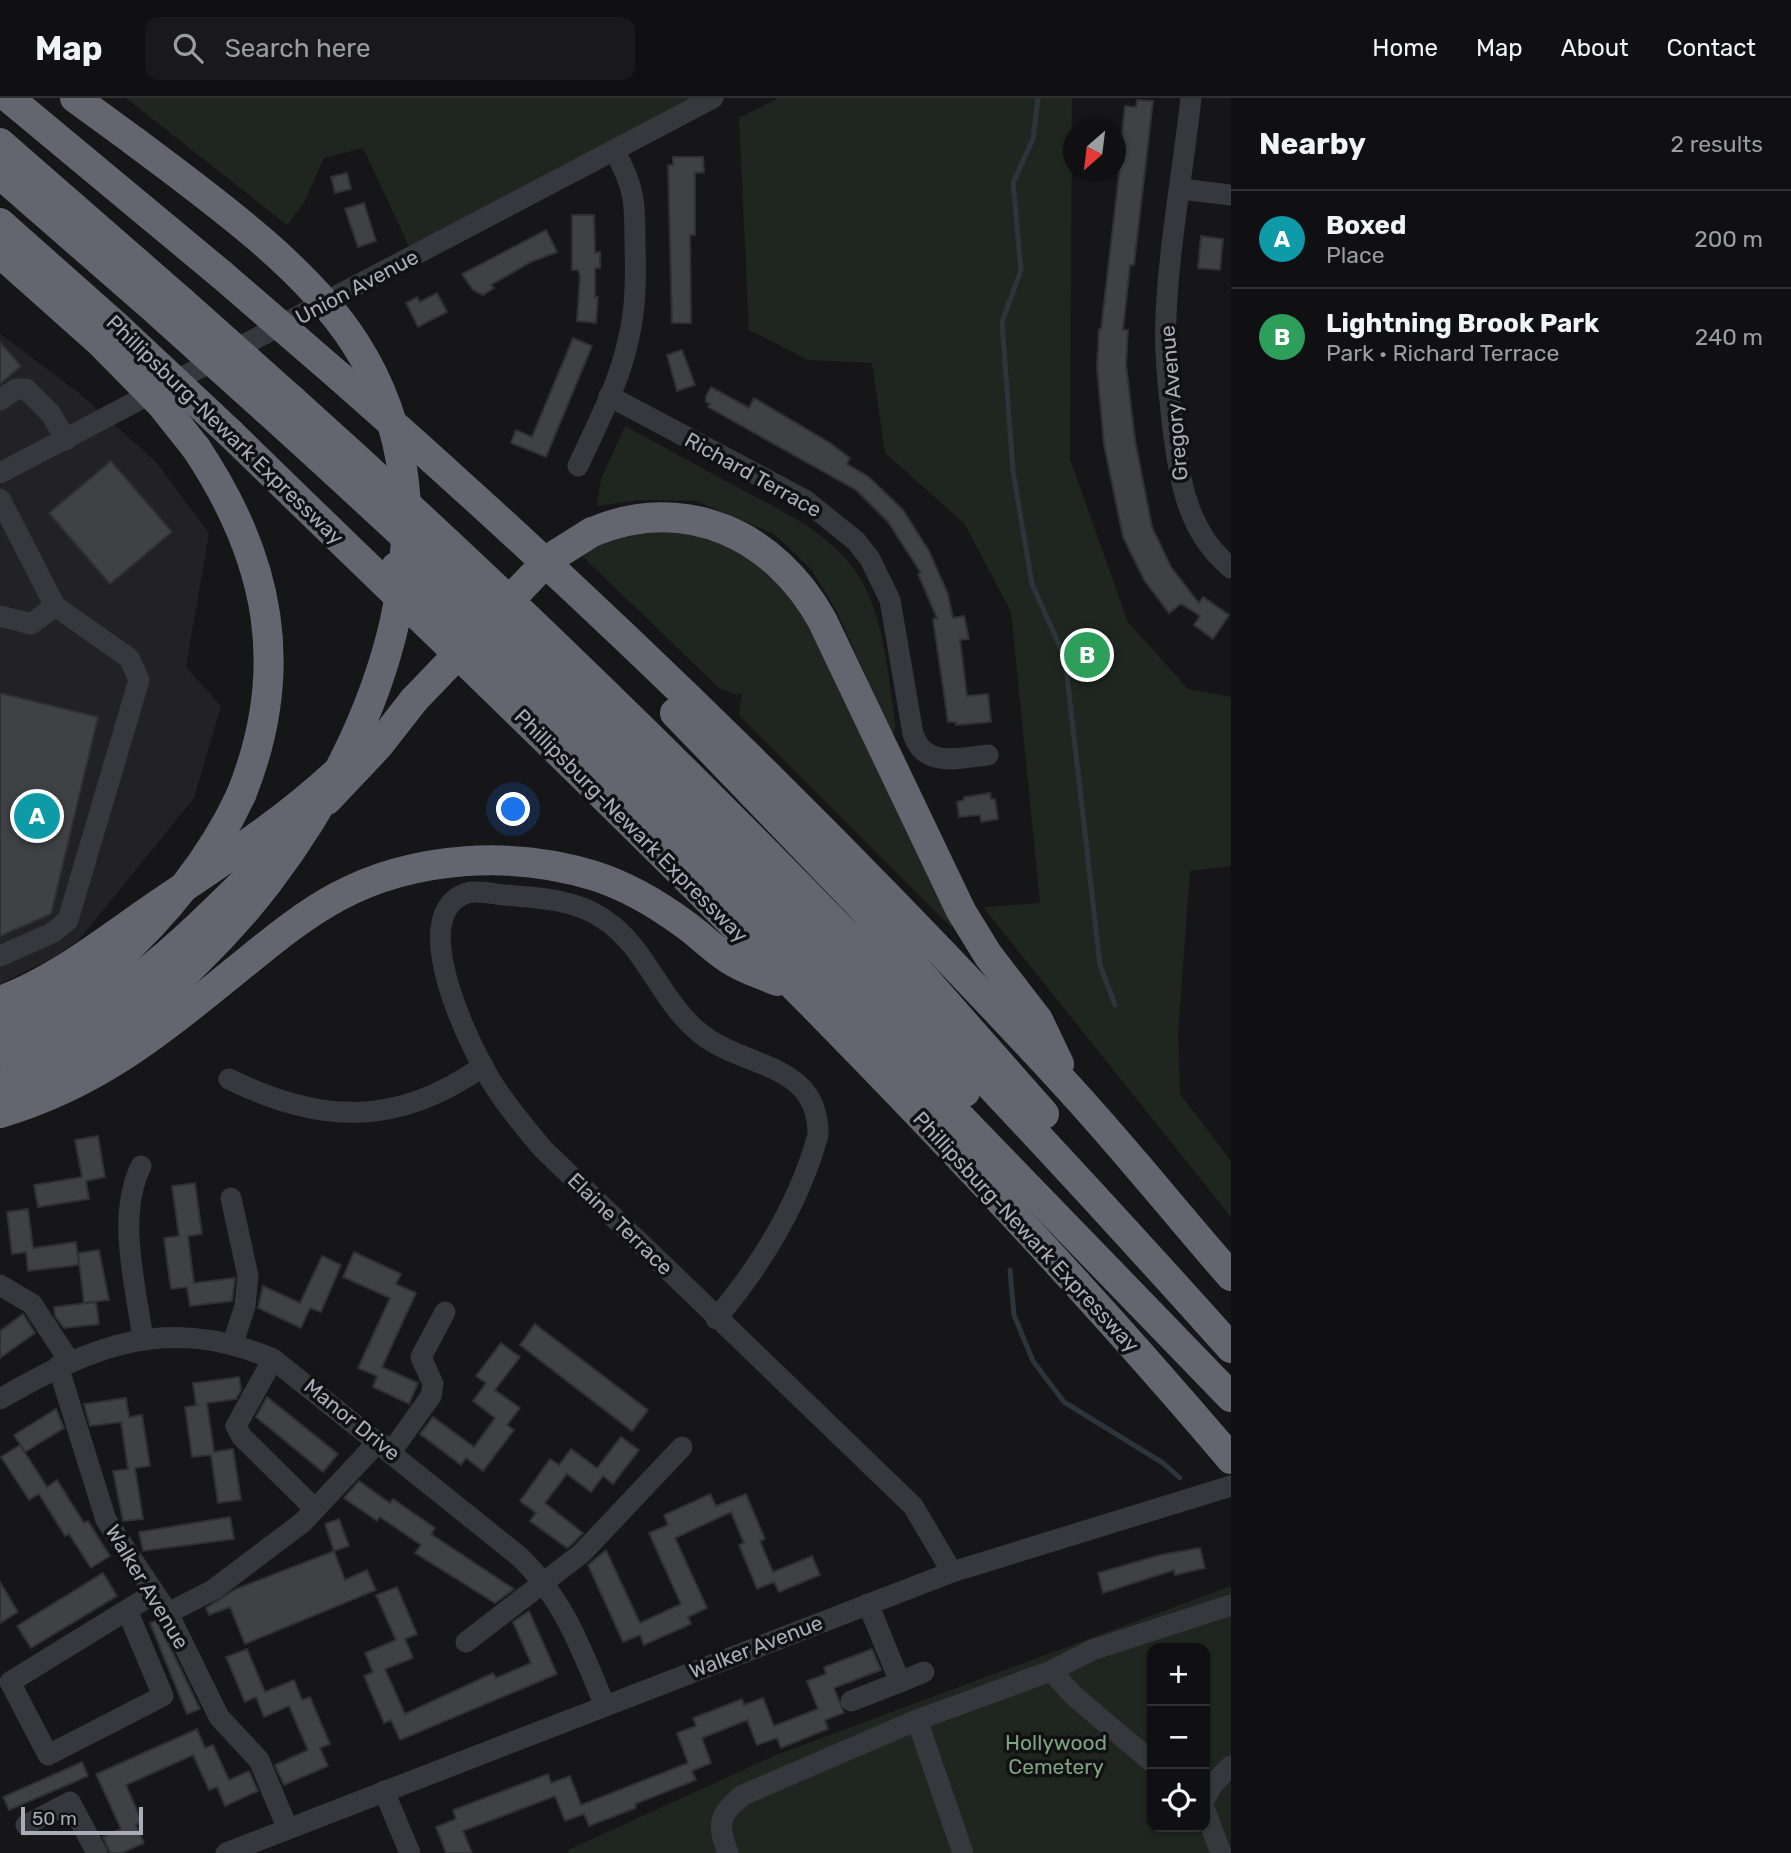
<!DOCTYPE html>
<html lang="en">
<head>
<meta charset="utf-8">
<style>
	:root { --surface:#101012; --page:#19191b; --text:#f1f3f6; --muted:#9c9d9f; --line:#303032; --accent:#8c9099 }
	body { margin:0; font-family:Rubik,sans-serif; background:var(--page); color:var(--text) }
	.controls { position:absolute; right:21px; bottom:21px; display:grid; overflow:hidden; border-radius:14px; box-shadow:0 2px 5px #0004 }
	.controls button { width:63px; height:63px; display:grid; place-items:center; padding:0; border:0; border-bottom:2px solid var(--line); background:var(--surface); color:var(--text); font:35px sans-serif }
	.compass { position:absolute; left:1063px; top:21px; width:63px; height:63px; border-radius:50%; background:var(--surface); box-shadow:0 2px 5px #0004; rotate:208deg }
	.scale { position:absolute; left:21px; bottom:18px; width:122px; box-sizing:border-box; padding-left:7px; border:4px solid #a8adb8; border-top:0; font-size:19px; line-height:24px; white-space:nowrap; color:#a8adb8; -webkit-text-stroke:5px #111113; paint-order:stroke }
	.you { position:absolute; left:514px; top:712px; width:24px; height:24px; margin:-18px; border:5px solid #fff; border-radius:50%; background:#1a73e8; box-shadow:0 0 0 10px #1a73e833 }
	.badge { display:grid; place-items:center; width:46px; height:46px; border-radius:50%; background:var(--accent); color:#fff; font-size:23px; font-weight:700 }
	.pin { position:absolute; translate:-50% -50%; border:4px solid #fff; box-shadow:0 2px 7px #0006 }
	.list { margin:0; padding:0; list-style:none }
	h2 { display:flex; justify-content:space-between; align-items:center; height:91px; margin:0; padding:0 28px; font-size:30px }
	h2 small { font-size:23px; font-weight:400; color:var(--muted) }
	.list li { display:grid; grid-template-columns:46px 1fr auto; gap:21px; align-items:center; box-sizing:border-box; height:98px; padding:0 28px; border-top:2px solid var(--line) }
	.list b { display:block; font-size:26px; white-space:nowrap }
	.list p { margin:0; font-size:23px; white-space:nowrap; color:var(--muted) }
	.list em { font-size:23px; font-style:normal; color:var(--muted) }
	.icon { flex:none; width:38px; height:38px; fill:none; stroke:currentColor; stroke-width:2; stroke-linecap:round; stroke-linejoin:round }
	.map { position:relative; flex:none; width:1231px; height:1755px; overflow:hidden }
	header { display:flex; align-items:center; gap:42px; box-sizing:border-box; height:98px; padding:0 35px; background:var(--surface); border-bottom:2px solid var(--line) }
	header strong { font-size:33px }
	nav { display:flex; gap:38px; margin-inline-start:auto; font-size:24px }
	.search { width:490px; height:63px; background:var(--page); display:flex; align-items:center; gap:18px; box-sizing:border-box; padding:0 24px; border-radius:14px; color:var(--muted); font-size:26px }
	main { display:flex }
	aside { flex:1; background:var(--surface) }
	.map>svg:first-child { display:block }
</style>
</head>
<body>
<header>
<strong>Map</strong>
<div class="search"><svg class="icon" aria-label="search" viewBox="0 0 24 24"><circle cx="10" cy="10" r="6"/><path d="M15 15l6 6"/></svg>Search here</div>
<nav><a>Home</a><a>Map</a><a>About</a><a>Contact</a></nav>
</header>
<main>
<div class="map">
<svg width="1231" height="1755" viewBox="0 0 1231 1755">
	<rect width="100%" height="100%" fill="#161618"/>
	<path fill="#222225" d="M0,236L79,295L156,364L209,435L186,569L221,608L194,700L78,843L55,859L0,886Z"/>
	<g fill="#1e261f" fill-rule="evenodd">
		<path d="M126,0H714L414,159L363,50L324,60L304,105L287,127Z"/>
		<path d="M779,0H1072L1070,361L1128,524L1188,591L1231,599V768L1190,773L1178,936L1180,996L1231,1063V1119L983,809L1040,805L1011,514L964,425L885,355L872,265L808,262L749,232L739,20Z"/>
		<path d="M625,328C661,348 697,367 733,387C781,413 839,437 865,489C886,532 888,582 896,629L892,636L836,512L811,471L774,436L696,403L639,402L597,408L601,381Z"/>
		<path d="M652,432L710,439L750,457L797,502L954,827L951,829L739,617L742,595L737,597L719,590L580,456L606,443Z"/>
		<path d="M1231,1488V1755H569L568,1752L776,1657ZM1152,1550H1205V1729H1152Z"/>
	</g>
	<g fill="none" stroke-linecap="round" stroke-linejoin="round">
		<g stroke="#2c353c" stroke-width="5">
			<path d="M1038,0L1033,41L1013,85L1021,172L1002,224L1013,373L1032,486L1065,560L1100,867L1115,907"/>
			<path d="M1010,1172L1014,1217L1033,1263L1064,1304L1163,1365L1180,1380"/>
		</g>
	</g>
	<g fill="#404145" stroke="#303034" stroke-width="2">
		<path d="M1137,2L1153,3L1134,167H1130L1123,232H1128L1126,266L1135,342L1152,429L1171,469L1199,505L1203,499L1229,517L1213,541L1194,527L1200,518L1181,506L1169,515L1144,482L1123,439L1104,346L1097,270L1099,231H1101L1120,68L1121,57L1116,56V42L1121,43L1125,8L1136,9Z"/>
		<path d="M673,59H703L704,74L695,75V137H690L691,225H672L668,67H673Z"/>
		<path d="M347,75L351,91L335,95L331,79Z"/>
		<path d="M364,105L376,143L358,149L345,111Z"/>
		<path d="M572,117H594L595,155L600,154V170H595V199H598L596,225L577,223L580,178L578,172H572Z"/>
		<path d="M546,132L557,154L531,164L491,187L494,190L483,197L473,192L462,176Z"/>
		<path d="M1201,138L1223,141L1220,172L1198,170Z"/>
		<path d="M437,195L447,214L418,229L406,205L417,199L420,204Z"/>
		<path d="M573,240L592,248L546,359L511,345L516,332L532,339Z"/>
		<path d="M0,244L21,268L0,286Z"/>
		<path d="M682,252L695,287L677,293L667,257Z"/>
		<path d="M711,289L749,310L754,300L830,345L850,360L847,366L869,379L903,412L929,453L948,496L953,520L964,518L969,541L960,542L967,598L988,596L991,624L956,627V624H948L933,521L937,520L918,476L921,475L888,424L856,392L708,309L710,306L706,304V298Z"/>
		<path d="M111,363L172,434L110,486L49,415Z"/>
		<path d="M0,595L98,619L51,816L0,838Z"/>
		<path d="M990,695L991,701H995L998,721L981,724L980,717L959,719L957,704L964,702V699Z"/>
		<path d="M98,1038L105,1079L86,1083L89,1101L38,1109L34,1087L82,1079L75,1042Z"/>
		<path d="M195,1085L202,1136L188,1138L194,1185L235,1180L232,1203L190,1208L187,1189L171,1191L164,1140L179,1138L172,1088Z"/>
		<path d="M28,1111L33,1150L76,1144L79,1167L28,1173L26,1154L12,1156L7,1114Z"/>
		<path d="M99,1152L109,1202L84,1205L78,1155Z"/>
		<path d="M354,1154L401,1176L396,1186L416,1195L382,1269L418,1285L409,1306L373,1289L377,1278L358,1270L390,1200L343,1179Z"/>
		<path d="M322,1158L341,1167L321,1214L310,1210L301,1230L258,1210L263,1188L300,1205Z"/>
		<path d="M96,1204L99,1226L64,1230L55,1218L54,1209Z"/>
		<path d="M23,1216L35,1235L0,1260V1233Z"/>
		<path d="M535,1226L648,1312L632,1333L520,1247Z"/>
		<path d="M501,1245L520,1259L495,1292L520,1310L507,1327L514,1332L483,1373L466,1360L461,1367L420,1336L433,1319L474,1349L495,1320L473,1303L486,1285L476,1278Z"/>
		<path d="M239,1279L241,1292L236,1301L207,1305L214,1354L233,1351L241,1402L218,1405L211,1357L192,1359L185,1309L199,1307H196L193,1285Z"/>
		<path d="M267,1299L338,1356L323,1374L256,1319Z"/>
		<path d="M126,1300L129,1319L142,1317L150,1368L135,1370L143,1421L123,1423L113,1373L128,1371L121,1324L90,1328L84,1306Z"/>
		<path d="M56,1311L64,1330L25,1354L14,1337Z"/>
		<path d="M621,1339L639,1352L613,1386L603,1378L591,1394L567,1376L545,1405L583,1435L573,1445L567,1450L530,1423L536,1415L520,1403L550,1361L559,1367L571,1351L597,1370Z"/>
		<path d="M20,1347L47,1389L57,1382L84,1425L88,1423L110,1458L91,1470L69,1436L65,1438L39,1396L29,1402L1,1359Z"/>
		<path d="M359,1383L390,1405L393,1401L435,1430L431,1436L514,1491L495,1505L415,1455L421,1447L380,1419L377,1423L344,1400Z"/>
		<path d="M710,1396L716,1408L746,1396L765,1441L760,1443L773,1474L812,1458L820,1477L779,1494L774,1484L757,1491L739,1447L744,1445L731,1414L675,1440L707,1510L688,1519L691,1526L644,1547L640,1537L623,1544L588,1467L606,1452L640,1525L681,1506L649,1435L668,1427L664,1417Z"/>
		<path d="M230,1419L234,1441L143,1453L139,1434Z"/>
		<path d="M339,1421L349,1448L334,1453L325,1426Z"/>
		<path d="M1200,1450L1205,1470L1175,1477L1174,1472L1103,1495L1098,1475L1160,1457Z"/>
		<path d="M334,1453L345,1482L367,1472L376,1492L245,1546L230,1509L209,1517L206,1510L236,1491Z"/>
		<path d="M103,1475L117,1498L31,1550L17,1528Z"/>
		<path d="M0,1484L18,1514L0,1525Z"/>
		<path d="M397,1489L417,1536L405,1541L413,1560L385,1571L405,1616L493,1575L496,1580L531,1565L513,1524L529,1513L557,1576L400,1642L391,1622L384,1625L364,1578L373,1574L365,1555L396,1542L376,1497Z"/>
		<path d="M157,1522L200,1611L187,1616L150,1525Z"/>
		<path d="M247,1551L265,1594L294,1582L302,1602L310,1599L330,1646L320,1650L328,1668L284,1687L275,1667L308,1652L289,1608L264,1619L256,1599L245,1604L226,1559Z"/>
		<path d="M872,1551L881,1572L834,1590L844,1615L825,1622L828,1631L781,1650L777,1640L757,1647L747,1622L702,1640L711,1665L692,1673L696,1682L635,1706L636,1710L589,1728L584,1716L565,1723L555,1698L463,1733L472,1755H446L436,1729L456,1721L453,1712L548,1676L551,1685L570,1678L581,1707L688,1665L677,1635L696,1628L693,1620L742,1601L744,1607L763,1600L774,1628L818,1611L807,1583L826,1576L824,1569Z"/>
		<path d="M197,1631L205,1650L213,1647L229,1682L249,1673L258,1693L225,1708L217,1689L209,1692L193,1657L126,1687L142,1724L136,1727L144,1745L122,1755H110L103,1739L121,1731L96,1676Z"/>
		<path d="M82,1664L88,1678L9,1712L3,1699Z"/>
	</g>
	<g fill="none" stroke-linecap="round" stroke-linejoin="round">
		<g stroke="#37383d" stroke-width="21">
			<path d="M1191,0C1183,73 1169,146 1166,218C1164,256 1169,294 1173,331C1180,383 1187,434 1231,470"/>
			<path d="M1181,91L1231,97"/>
			<path d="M609,298L805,402L856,443L870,461L890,502L913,636C925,671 958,660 988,657"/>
			<path d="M0,302L16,291H26L51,316L66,342"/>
			<path d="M578,368C596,328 619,286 628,243C636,211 636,179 635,146C635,105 635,90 615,54"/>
			<path d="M0,375L713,0"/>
			<path d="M0,401L55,508L129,560L139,582L68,822L52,835L0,858"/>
			<path d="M0,518L31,526L55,508"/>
			<path d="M229,981C320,1026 398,1029 483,968"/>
			<path d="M141,1068C116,1119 136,1188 143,1242"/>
			<path d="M231,1100L248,1178L245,1208L233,1245"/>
			<path d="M0,1187L32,1206L70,1264"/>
			<path d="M716,1221C762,1166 799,1106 818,1037C819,964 744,971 700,935C661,904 646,849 605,822C576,801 539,800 504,797C494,796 477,792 467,795C403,816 472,954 495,989C509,1011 526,1031 543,1051L913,1408L952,1474"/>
			<path d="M273,1261L236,1328L242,1339L315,1411"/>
			<path d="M58,1268L106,1422L168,1515L219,1619L259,1662L287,1729"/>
			<path d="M0,1301C94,1247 167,1216 273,1261L520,1459C565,1503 581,1551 605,1608"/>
			<path d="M391,1354L431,1298L433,1286L421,1259L445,1214"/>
			<path d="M868,1506L900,1584L924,1574"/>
			<path d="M127,1512L163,1598L48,1657L10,1584L153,1496"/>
			<path d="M168,1515L213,1492L303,1424L379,1343"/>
			<path d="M466,1544L582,1455L682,1349"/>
			<path d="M851,1603L900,1584"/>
			<path d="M917,1622L1051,1573"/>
			<path d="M1152,1664L1073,1597L1051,1573L1092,1552L1231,1507"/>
			<path d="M384,1693L410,1755"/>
			<path d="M1205,1700L1213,1686L1231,1668"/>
			<path d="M1205,1713L1221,1755"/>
			<path d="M26,1727L70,1704L97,1755"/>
			<path d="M226,1755L952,1474L1231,1388"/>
			<path d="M728,1755C717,1726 718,1717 743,1697L917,1622L963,1755"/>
		</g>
		<g stroke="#63666e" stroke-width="30">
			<path d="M9,0L222,177"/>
			<path d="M75,0L134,43"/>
			<path d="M0,45L181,203"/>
			<path d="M0,76L157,213"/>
			<path d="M0,125L116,228"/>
			<path d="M0,155L100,244"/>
			<path d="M340,279C595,503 839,740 1069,990C1125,1051 1177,1116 1231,1178"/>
			<path d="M292,302C624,600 934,918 1231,1250"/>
			<path d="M267,312C507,530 745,755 965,994"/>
			<path d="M230,335C571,667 923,998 1231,1361"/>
			<path d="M196,350C270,461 292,571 241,697"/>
			<path d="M592,434C686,395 775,437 822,522L961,813L988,857L1038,922L1059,966"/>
			<path d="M396,469L623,683L834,889L1231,1299"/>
			<path d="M675,615L860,807L1044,1016"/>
			<path d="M327,702L378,648L414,602"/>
			<path d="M0,903C55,883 102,845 150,812C213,769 279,728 335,676"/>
			<path d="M0,930L57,905L107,870"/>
			<path d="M0,957C118,920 206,820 292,737"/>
			<path d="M0,988C68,967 121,931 175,885"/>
			<path d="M0,1015C92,988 157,937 230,877C264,850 298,820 337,799C413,758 512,752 595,778C626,788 657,806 683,825C699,836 713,851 729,861C743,871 762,876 777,883"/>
		</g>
		<g stroke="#63666e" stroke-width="30">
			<path d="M134,43C208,99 305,167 355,245C465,416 380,637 268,784C240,821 208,853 175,885"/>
			<path d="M222,177L340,279"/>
			<path d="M181,203L292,302"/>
			<path d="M157,213L267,312"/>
			<path d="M116,228L230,335"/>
			<path d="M100,244L161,306L196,350"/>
			<path d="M414,602L549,461L592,434"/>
			<path d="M107,870C162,821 210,764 241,697"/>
		</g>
	</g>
	<g text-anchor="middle" stroke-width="7" stroke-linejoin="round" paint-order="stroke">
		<g font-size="21" fill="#a8adb8" stroke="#111113">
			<text transform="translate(357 189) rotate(-28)" y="7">Union Avenue</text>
			<text transform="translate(1174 305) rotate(-95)" y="7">Gregory Avenue</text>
			<text transform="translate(225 332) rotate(44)" y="7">Phillipsburg-Newark Expressway</text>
			<text transform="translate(753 377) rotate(29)" y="7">Richard Terrace</text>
			<text transform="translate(631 728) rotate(45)" y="7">Phillipsburg-Newark Expressway</text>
			<text transform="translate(620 1126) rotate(44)" y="7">Elaine Terrace</text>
			<text transform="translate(1026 1134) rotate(47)" y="7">Phillipsburg-Newark Expressway</text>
			<text transform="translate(352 1322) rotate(39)" y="7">Manor Drive</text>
			<text transform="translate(147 1489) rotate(59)" y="7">Walker Avenue</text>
			<text transform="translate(756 1549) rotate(-21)" y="7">Walker Avenue</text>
		</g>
		<g font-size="21" fill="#7fa381" stroke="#111113">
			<text x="1056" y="1652">Hollywood<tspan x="1056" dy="24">Cemetery</tspan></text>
		</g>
	</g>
</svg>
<div class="controls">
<button>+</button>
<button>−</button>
<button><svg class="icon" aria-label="locate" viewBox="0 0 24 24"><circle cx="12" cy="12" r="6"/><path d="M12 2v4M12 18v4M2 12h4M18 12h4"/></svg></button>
</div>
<svg class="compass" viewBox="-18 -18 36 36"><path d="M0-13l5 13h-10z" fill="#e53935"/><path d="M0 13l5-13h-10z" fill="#9c9d9f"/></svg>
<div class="scale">50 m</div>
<div class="you"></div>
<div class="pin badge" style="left:37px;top:718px;background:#0f9aa8">A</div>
<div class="pin badge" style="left:1087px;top:557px;background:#2e9e5b">B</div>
</div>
<aside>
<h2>Nearby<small>2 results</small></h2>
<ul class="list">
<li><span class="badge" style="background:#0f9aa8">A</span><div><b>Boxed</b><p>Place</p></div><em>200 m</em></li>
<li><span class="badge" style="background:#2e9e5b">B</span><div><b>Lightning Brook Park</b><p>Park · Richard Terrace</p></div><em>240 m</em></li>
</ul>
</aside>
</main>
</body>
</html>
